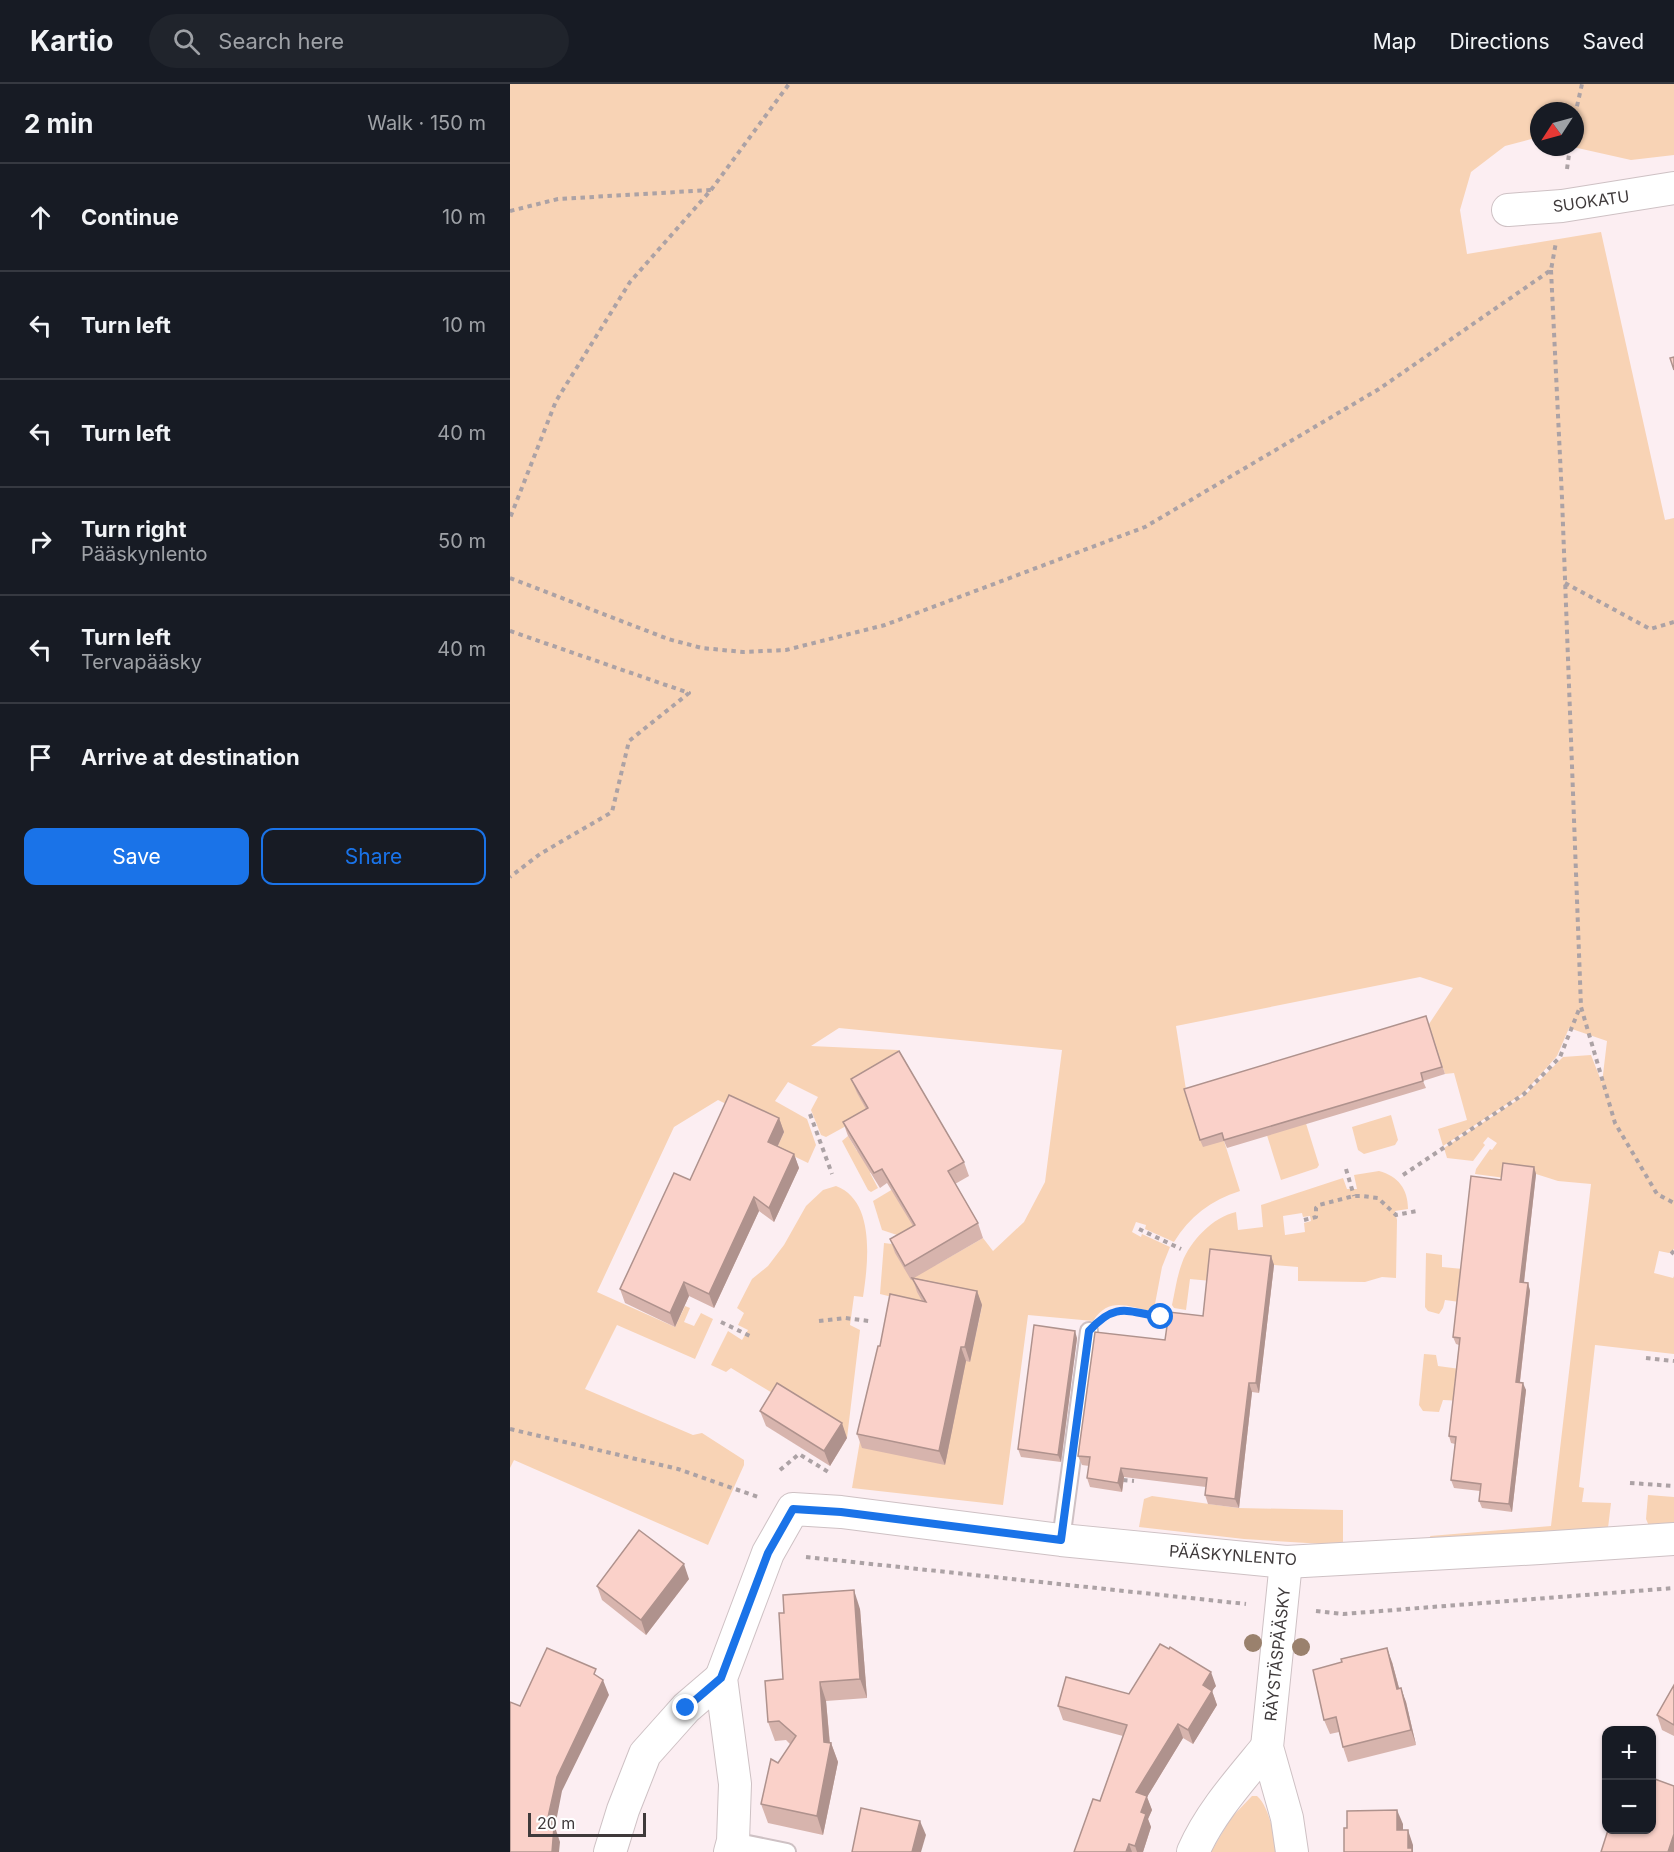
<!DOCTYPE html>
<html lang="en">
<head>
<meta charset="utf-8">
<style>
	:root { --surface:#171b24; --page:#20242c; --text:#f1f3f6; --muted:#9ea1a6; --line:#363941; --accent:#1a73e8 }
	body { margin:0; font-family:Inter,sans-serif; background:var(--page); color:var(--text) }
	.controls { position:absolute; right:18px; bottom:18px; display:grid; overflow:hidden; border-radius:12px; box-shadow:0 2px 4px #0004 }
	.controls button { width:54px; height:54px; display:grid; place-items:center; padding:0; border:0; border-bottom:2px solid var(--line); background:var(--surface); color:var(--text); font:30px sans-serif }
	.compass { position:absolute; left:1020px; top:18px; width:54px; height:54px; border-radius:50%; background:var(--surface); box-shadow:0 2px 4px #0004; rotate:234deg }
	.scale { position:absolute; left:18px; bottom:15px; width:118px; box-sizing:border-box; padding-left:6px; border:3px solid #3f3a3b; border-top:0; font-size:16px; line-height:21px; white-space:nowrap; color:#3f3a3b; -webkit-text-stroke:4px #fff; paint-order:stroke }
	.stop { position:absolute; width:18px; height:18px; margin:-14px; border:4px solid #1a73e8; border-radius:50%; background:#fff }
	.stop.end { background:#1a73e8; border-color:#fff; box-shadow:0 2px 6px #0008 }
	.list { margin:0; padding:0; list-style:none }
	h2 { display:flex; justify-content:space-between; align-items:center; height:78px; margin:0; padding:0 24px; font-size:26px }
	h2 small { font-size:20px; font-weight:400; color:var(--muted) }
	.list li { display:grid; grid-template-columns:39px 1fr auto; gap:18px; align-items:center; box-sizing:border-box; height:108px; padding:0 24px; border-top:2px solid var(--line) }
	.list b { display:block; font-size:22px; white-space:nowrap }
	.list p { margin:0; font-size:20px; white-space:nowrap; color:var(--muted) }
	.list em { font-size:20px; font-style:normal; color:var(--muted) }
	.actions { display:flex; gap:12px; padding:18px 24px }
	.actions a { flex:1; padding:14px 0; border:2px solid var(--accent); border-radius:12px; text-align:center; font-size:21px; color:var(--accent) }
	.actions .main { background:var(--accent); color:#fff }
	.icon { flex:none; width:33px; height:33px; fill:none; stroke:currentColor; stroke-width:2; stroke-linecap:round; stroke-linejoin:round }
	.map { position:relative; flex:none; width:1164px; height:1768px; overflow:hidden }
	header { display:flex; align-items:center; gap:36px; box-sizing:border-box; height:84px; padding:0 30px; background:var(--surface); border-bottom:2px solid var(--line) }
	header strong { font-size:28px }
	nav { display:flex; gap:33px; margin-inline-start:auto; font-size:21px }
	.search { width:420px; height:54px; background:var(--page); display:flex; align-items:center; gap:15px; box-sizing:border-box; padding:0 21px; border-radius:33px; color:var(--muted); font-size:22px }
	main { display:flex }
	aside { flex:1; background:var(--surface) }
	.map>svg:first-child { display:block }
</style>
</head>
<body>
<header>
<strong>Kartio</strong>
<div class="search"><svg class="icon" aria-label="search" viewBox="0 0 24 24"><circle cx="10" cy="10" r="6"/><path d="M15 15l6 6"/></svg>Search here</div>
<nav><a>Map</a><a>Directions</a><a>Saved</a></nav>
</header>
<main>
<aside>
<h2>2 min<small>Walk · 150 m</small></h2>
<ul class="list">
<li><svg class="icon" aria-label="ahead" viewBox="0 0 24 24"><path d="M12 20V5M6 11l6-6 6 6"/></svg><div><b>Continue</b></div><em>10 m</em></li>
<li><svg class="icon" aria-label="left" viewBox="0 0 24 24"><path d="M17 20v-9H6M10 6l-5 5 5 5"/></svg><div><b>Turn left</b></div><em>10 m</em></li>
<li><svg class="icon" aria-label="left" viewBox="0 0 24 24"><path d="M17 20v-9H6M10 6l-5 5 5 5"/></svg><div><b>Turn left</b></div><em>40 m</em></li>
<li><svg class="icon" aria-label="right" viewBox="0 0 24 24"><path d="M7 20v-9h11M14 6l5 5-5 5"/></svg><div><b>Turn right</b><p>Pääskynlento</p></div><em>50 m</em></li>
<li><svg class="icon" aria-label="left" viewBox="0 0 24 24"><path d="M17 20v-9H6M10 6l-5 5 5 5"/></svg><div><b>Turn left</b><p>Tervapääsky</p></div><em>40 m</em></li>
<li><svg class="icon" aria-label="arrive" viewBox="0 0 24 24"><path d="M6 21V4h12l-3 4 3 4H6"/></svg><div><b>Arrive at destination</b></div></li>
</ul>
<div class="actions"><a class="main">Save</a><a>Share</a></div>
</aside>
<div class="map">
<svg width="1164" height="1768" viewBox="0 0 1164 1768">
	<rect width="100%" height="100%" fill="#fceef2"/>
	<g fill="#f8d3b5" fill-rule="evenodd">
		<path d="M0,0H1164V71L1121,76L1063,63H1065V27H1029V55L1025,54L995,62L961,88L950,126L957,170L1091,148L1155,436L1164,434V1165L1159,1169L1149,1167L1144,1189L1163,1194L1164,1192V1270L1085,1261L1069,1403L1074,1404L1072,1418L1101,1419L1098,1444L922,1458L920,1452L1041,1442L1081,1100L1048,1097L1026,1090L995,1094L965,1090L966,1085L980,1065L982,1066L987,1059L978,1053L973,1059L975,1061L963,1077L937,1074L934,1064L1015,1011L1053,973L1081,971L1092,999L1097,957L1059,944L1047,972L1014,1009L933,1062L928,1045L957,1036L944,989L935,990L919,940L943,904L910,893L666,942L677,1012L714,1057L730,1107C701,1116 679,1133 664,1158L635,1145L636,1141L626,1138L622,1148L631,1153L632,1150L660,1163L652,1183L645,1220L640,1227C616,1222 599,1213 583,1237L518,1231L493,1421L342,1404L355,1327L456,1277H460L472,1222L415,1221L370,1210L374,1159L398,1162L426,1181L473,1154L483,1167L514,1138L535,1098L552,966L329,944L301,962L388,966L394,981L358,1030L316,1053L311,1051L301,1026L308,1013L278,998L265,1017L297,1035L306,1061L298,1079L267,1064L274,1048L208,1016L164,1043L87,1208L165,1243L175,1222L180,1224L174,1238L184,1242L191,1229L203,1235L185,1275L107,1241L75,1305L183,1351L192,1349L234,1376V1381L198,1461L4,1376L0,1384Z"/>
		<path d="M881,1031L888,1056L885,1061L854,1070L848,1066L842,1043Z"/>
		<path d="M794,1033L809,1081L807,1084L771,1096L755,1045Z"/>
		<path d="M338,1052L347,1067L385,1075L360,1089L368,1104L361,1108L358,1106L332,1057Z"/>
		<path d="M869,1087C888,1092 898,1105 898,1125L885,1127L887,1136L886,1194L872,1193L855,1198L788,1197V1183L764,1181L701,1197L680,1195L676,1226L664,1224L662,1221C665,1207 667,1192 672,1179C680,1157 703,1133 726,1128L728,1146L753,1143L751,1121L833,1094L837,1105H847L844,1091ZM792,1129L793,1133L800,1132L801,1137L794,1139L795,1148L775,1151L773,1132Z"/>
		<path d="M398,1096L405,1145L393,1153L372,1146L363,1117Z"/>
		<path d="M326,1102C366,1117 358,1180 353,1213L344,1212L340,1241L350,1246L337,1354L221,1284L216,1288L201,1281L218,1247L232,1256L238,1246L228,1241L234,1229L227,1224L242,1195L258,1182L274,1161L296,1122L313,1106Z"/>
		<path d="M916,1169L932,1171V1183L953,1185L957,1219L935,1216L933,1224L929,1230L918,1227L915,1223Z"/>
		<path d="M914,1270L926,1271L928,1282L950,1285L953,1317L933,1316L929,1328L913,1327L909,1321Z"/>
		<path d="M1138,1411L1164,1413V1439L1139,1442L1136,1435Z"/>
		<path d="M642,1412L728,1424L833,1426V1458L830,1461L734,1455L629,1443L634,1415Z"/>
		<path d="M742,1712H747C759,1722 764,1752 768,1768H701L721,1734Z"/>
	</g>
	<g fill="none" stroke-linecap="round" stroke-linejoin="round">
		<defs>
			<g id="service">
				<path d="M551,1456L579,1247"/>
				<path d="M223,1757L277,1768"/>
			</g>
			<g id="minor">
				<path d="M998,126L1052,122L1164,104"/>
				<path d="M776,1478L757,1663L777,1734L782,1768"/>
				<path d="M100,1768L113,1726L135,1670L176,1624L211,1594"/>
				<path d="M220,1768L223,1757L225,1700L211,1594L258,1469L283,1425L331,1428L551,1456L776,1478L1030,1464L1164,1455"/>
				<path d="M683,1768C700,1729 730,1696 757,1663"/>
			</g>
		</defs>
		<use href="#service" stroke="#cec1c4" stroke-width="20"/>
		<use href="#minor" stroke="#cec1c4" stroke-width="34"/>
		<g stroke="#aca2a5" stroke-width="4" stroke-dasharray="4.5 4.5" stroke-linecap="butt">
			<path d="M1065,31L1072,0"/>
			<path d="M1057,85L1060,63"/>
			<path d="M201,106L279,0"/>
			<path d="M0,127L48,115L201,106L120,198L46,317L0,434"/>
			<path d="M1041,186L1052,414L1071,923L1105,1039L1147,1110L1164,1119"/>
			<path d="M0,494L158,555L192,564L233,568L276,566L375,541L635,443L869,305L1041,186L1046,158"/>
			<path d="M1055,499L1140,545L1164,538"/>
			<path d="M0,547L179,609L119,657L102,728L30,770L0,793"/>
			<path d="M300,1030L322,1090"/>
			<path d="M836,1085L844,1112"/>
			<path d="M893,1091L1014,1010L1050,973L1070,923"/>
			<path d="M794,1136L806,1133V1124L809,1121L844,1112H852L868,1114L886,1131L907,1127"/>
			<path d="M629,1145L671,1165"/>
			<path d="M1161,1170L1164,1167"/>
			<path d="M599,1229L608,1226L651,1233"/>
			<path d="M309,1237L335,1234L359,1237"/>
			<path d="M211,1238L240,1252"/>
			<path d="M1136,1274L1164,1277"/>
			<path d="M0,1345L168,1385L248,1413"/>
			<path d="M270,1386L289,1370L320,1389"/>
			<path d="M613,1396L624,1397"/>
			<path d="M1120,1399L1164,1402"/>
			<path d="M296,1473L736,1520"/>
			<path d="M806,1527L833,1530L1164,1504"/>
		</g>
		<use href="#service" stroke="#fff" stroke-width="16"/>
		<use href="#minor" stroke="#fff" stroke-width="32"/>
	</g>
	<g fill="#9a816d">
		<circle cx="743" cy="1559" r="9"/>
		<circle cx="791" cy="1563" r="9"/>
	</g>
	<g fill="#d7b4ad">
		<path d="M919,940L935,990L913,997L916,1004L717,1064L714,1057L693,1063L690,1056Z"/>
		<path d="M341,995L454,1078L459,1092L445,1100L468,1139L473,1154L404,1194L467,1207L472,1221L460,1278L456,1277L435,1381L352,1364L347,1350L370,1262L412,1217L407,1208L403,1195L401,1196L385,1169L380,1155L403,1142L377,1099L370,1104L338,1052L333,1038L356,1025L347,1009Z"/>
		<path d="M269,1034L274,1048L268,1062L284,1070L289,1084L264,1138L249,1127L204,1224L179,1212L165,1243L115,1219L110,1205L180,1096Z"/>
		<path d="M1024,1083L1026,1090L1014,1199H1018L1020,1207L1010,1298L1016,1306L1002,1428L972,1424L969,1417L970,1407L944,1404L941,1396L945,1360L941,1359L939,1352L949,1261L946,1260L943,1253L991,1096Z"/>
		<path d="M761,1172L764,1181L749,1309L742,1308L729,1424L698,1420L695,1411L696,1403L614,1393L612,1408L580,1403L577,1394L579,1382L572,1381L568,1372L655,1256L693,1232Z"/>
		<path d="M567,1254L551,1378L511,1373L508,1365Z"/>
		<path d="M250,1327L337,1354L320,1382L256,1342Z"/>
		<path d="M179,1495L136,1551L92,1516L87,1502Z"/>
		<path d="M350,1525L357,1614L316,1617L320,1659H321L328,1678L313,1751L258,1739L251,1720L268,1679L281,1661L276,1656L265,1657L258,1638L273,1595Z"/>
		<path d="M882,1578L889,1604L896,1618L906,1661L838,1678L833,1663L829,1648L820,1650L814,1636Z"/>
		<path d="M1164,1601V1652L1152,1646L1147,1631Z"/>
		<path d="M706,1602L702,1607L707,1621L683,1660L673,1654L637,1713L642,1726L638,1735L641,1743L633,1768H564L590,1717L613,1652L553,1636L548,1622L619,1610Z"/>
	</g>
	<g fill="#af928d">
		<path d="M269,1034L274,1048L263,1072L258,1058Z"/>
		<path d="M284,1070L289,1084L264,1138L259,1124Z"/>
		<path d="M1024,1083L1026,1090L1013,1206L1010,1198Z"/>
		<path d="M244,1113L249,1127L204,1224L199,1210Z"/>
		<path d="M761,1172L764,1181L749,1309L746,1299Z"/>
		<path d="M174,1198L179,1212L165,1243L160,1229Z"/>
		<path d="M1018,1199L1020,1207L1009,1305L1006,1298Z"/>
		<path d="M467,1207L472,1221L460,1278L455,1263Z"/>
		<path d="M565,1247L567,1254L551,1378L548,1371Z"/>
		<path d="M451,1263L456,1277L435,1381L429,1367Z"/>
		<path d="M739,1299L742,1308L729,1424L725,1415Z"/>
		<path d="M1013,1299L1016,1306L1002,1428L999,1420Z"/>
		<path d="M332,1339L337,1354L320,1382L314,1367Z"/>
		<path d="M611,1384L614,1393L612,1408L608,1399Z"/>
		<path d="M174,1480L179,1495L136,1551L131,1536Z"/>
		<path d="M344,1506L350,1525L357,1614L350,1595Z"/>
		<path d="M877,1564L882,1578L893,1619L887,1605Z"/>
		<path d="M701,1588L706,1602L702,1607L707,1621L683,1660L678,1646L693,1601Z"/>
		<path d="M93,1596L99,1611L52,1707L45,1743L50,1758L49,1768H42L36,1742L47,1693Z"/>
		<path d="M310,1598L316,1617L320,1663L321,1659L328,1678L313,1751L307,1732L314,1658Z"/>
		<path d="M891,1604L896,1618L906,1661L901,1646Z"/>
		<path d="M668,1640L673,1654L637,1713L642,1726L638,1735L641,1743L633,1768H627L625,1762L631,1728L626,1708Z"/>
		<path d="M887,1726L893,1740V1761L887,1746Z"/>
		<path d="M410,1737L416,1751L411,1768H402Z"/>
		<path d="M898,1746L903,1761V1768H899L898,1764Z"/>
		<path d="M1164,1750V1768H1158Z"/>
		<path d="M619,1760L622,1768H616Z"/>
	</g>
	<g fill="#fad1c9" stroke="#af928d" stroke-width="1.5">
		<path d="M1164,273V286L1160,274Z"/>
		<path d="M916,932L932,983L911,989L913,997L714,1056L712,1049L690,1056L674,1005Z"/>
		<path d="M389,967L454,1078L438,1087L468,1139L395,1182L380,1155L405,1141L372,1085L364,1089L333,1038L358,1024L341,995Z"/>
		<path d="M219,1011L269,1034L258,1058L284,1070L259,1124L244,1113L199,1210L174,1198L160,1229L110,1205L164,1089L180,1096Z"/>
		<path d="M993,1079L1024,1083L1010,1198L1018,1199L1006,1298L1013,1299L999,1420L969,1417L971,1400L941,1396L946,1353L939,1352L950,1254L943,1253L961,1092L991,1096Z"/>
		<path d="M700,1165L761,1172L746,1299H739L725,1415L695,1411L697,1394L611,1384L608,1399L577,1394L580,1373L568,1372L585,1248L655,1256L659,1228L693,1232Z"/>
		<path d="M402,1194L467,1207L455,1263H451L429,1367L347,1350L368,1262H370L380,1210L416,1218Z"/>
		<path d="M524,1241L565,1247L548,1371L508,1365Z"/>
		<path d="M267,1299L332,1339L314,1367L250,1327Z"/>
		<path d="M129,1446L174,1480L131,1536L87,1502Z"/>
		<path d="M344,1506L350,1595L310,1598L314,1658L321,1659L307,1732L251,1720L261,1675L268,1679L286,1652L269,1637L258,1638L255,1597L273,1595L269,1529H274L273,1511Z"/>
		<path d="M650,1560L659,1565L660,1563L701,1588L693,1601L702,1607L678,1646L668,1640L626,1708L637,1712L631,1728L636,1730L625,1762L619,1760L616,1768H564L583,1715L590,1717L617,1641L548,1622L556,1593L619,1610Z"/>
		<path d="M37,1564L86,1585L84,1590L93,1596L47,1693L36,1742L44,1743L42,1768H0V1618L10,1622Z"/>
		<path d="M877,1564L887,1605L891,1604L901,1646L833,1663L826,1633L814,1636L803,1586L832,1578L831,1575Z"/>
		<path d="M1164,1601V1641L1147,1631Z"/>
		<path d="M1142,1694L1164,1702V1750L1158,1768H1091L1098,1746H1142Z"/>
		<path d="M351,1724L410,1737L402,1768H342Z"/>
		<path d="M887,1726V1746H898V1764H902V1768H834V1744H837V1727Z"/>
	</g>
	<g fill="none" stroke-linecap="round" stroke-linejoin="round">
		<path stroke="#1a73e8" stroke-width="8" d="M176,1624L211,1594L258,1469L283,1425L331,1428L551,1456L579,1247C605,1218 616,1227 651,1233"/>
	</g>
	<g text-anchor="middle" stroke-width="6" stroke-linejoin="round" paint-order="stroke">
		<g font-size="16" fill="#3f3a3b" stroke="#fff">
			<text transform="translate(1081 117) rotate(-8)" y="6">SUOKATU</text>
			<text transform="translate(723 1471) rotate(4)" y="6">PÄÄSKYNLENTO</text>
			<text transform="translate(767 1570) rotate(-84)" y="6">RÄYSTÄSPÄÄSKY</text>
		</g>
	</g>
</svg>
<div class="controls">
<button>+</button>
<button>−</button>
</div>
<svg class="compass" viewBox="-18 -18 36 36"><path d="M0-13l5 13h-10z" fill="#e53935"/><path d="M0 13l5-13h-10z" fill="#9ea1a6"/></svg>
<div class="scale">20 m</div>
<div class="stop" style="left:651px;top:1233px"></div>
<div class="stop end" style="left:176px;top:1624px"></div>
</div>
</main>
</body>
</html>
